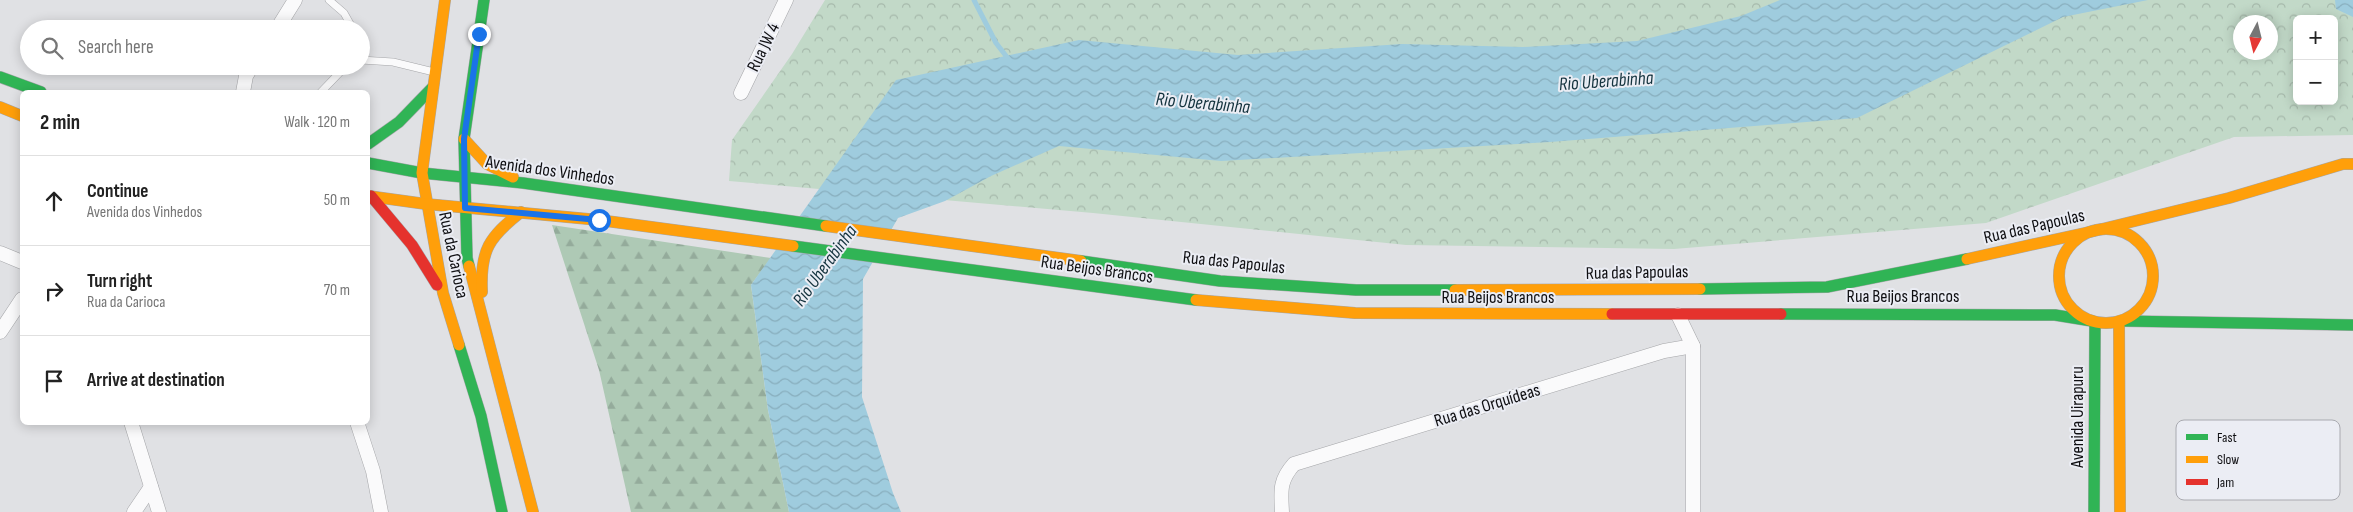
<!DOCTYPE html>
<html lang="en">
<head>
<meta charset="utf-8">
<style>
	:root { --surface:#fff; --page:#f2f2f2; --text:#222; --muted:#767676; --line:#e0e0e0 }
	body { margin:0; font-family:"Sofia Sans Condensed",sans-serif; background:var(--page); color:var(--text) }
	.controls { position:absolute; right:15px; top:15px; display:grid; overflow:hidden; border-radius:8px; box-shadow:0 2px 12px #0003 }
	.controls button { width:45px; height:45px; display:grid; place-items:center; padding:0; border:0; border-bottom:1px solid var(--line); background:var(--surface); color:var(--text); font:25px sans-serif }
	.compass { position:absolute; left:2233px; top:15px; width:45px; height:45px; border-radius:50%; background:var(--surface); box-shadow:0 2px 12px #0003; rotate:187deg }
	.stop { position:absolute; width:15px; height:15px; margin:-11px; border:4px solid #1a73e8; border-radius:50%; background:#fff }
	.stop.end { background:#1a73e8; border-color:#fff; box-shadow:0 1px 5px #0008 }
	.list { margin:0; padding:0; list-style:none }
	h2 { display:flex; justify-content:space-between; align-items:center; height:65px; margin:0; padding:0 20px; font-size:21px }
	h2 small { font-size:16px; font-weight:400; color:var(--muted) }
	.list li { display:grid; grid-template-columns:32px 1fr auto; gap:15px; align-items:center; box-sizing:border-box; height:90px; padding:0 20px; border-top:1px solid var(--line) }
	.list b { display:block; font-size:19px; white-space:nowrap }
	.list p { margin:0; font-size:16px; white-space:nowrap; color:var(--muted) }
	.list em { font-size:16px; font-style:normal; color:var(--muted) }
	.icon { flex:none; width:28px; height:28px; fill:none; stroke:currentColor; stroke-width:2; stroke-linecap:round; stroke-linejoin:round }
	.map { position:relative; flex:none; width:2353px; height:512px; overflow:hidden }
	.search { position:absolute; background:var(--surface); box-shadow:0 2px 12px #0003; left:20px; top:20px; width:350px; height:55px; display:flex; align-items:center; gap:12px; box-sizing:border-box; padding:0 18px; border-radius:28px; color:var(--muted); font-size:19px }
	.panel { position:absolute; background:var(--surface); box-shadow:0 2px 12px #0003; left:20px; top:90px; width:350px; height:335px; border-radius:8px }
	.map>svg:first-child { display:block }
</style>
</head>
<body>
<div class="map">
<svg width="2353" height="512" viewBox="0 0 2353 512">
	<defs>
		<pattern id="forest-firs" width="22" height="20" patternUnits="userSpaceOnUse" patternTransform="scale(1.25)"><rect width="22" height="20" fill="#aec9b5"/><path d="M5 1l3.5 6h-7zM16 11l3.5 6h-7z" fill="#94ab9b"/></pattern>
		<pattern id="park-crowns" width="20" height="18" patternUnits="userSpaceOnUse" patternTransform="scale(1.25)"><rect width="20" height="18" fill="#c2d9c8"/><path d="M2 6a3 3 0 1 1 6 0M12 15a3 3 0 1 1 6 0" fill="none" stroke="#a6b9ab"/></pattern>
		<pattern id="water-waves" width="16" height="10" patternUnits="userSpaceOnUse" patternTransform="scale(1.25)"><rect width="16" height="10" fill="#9fccde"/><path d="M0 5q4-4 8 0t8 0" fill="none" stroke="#88aebd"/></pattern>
	</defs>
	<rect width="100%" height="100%" fill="#e0e1e4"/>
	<path fill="url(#forest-firs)" d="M552,225L771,258L751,285L768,410L789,512H631L599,370Z"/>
	<path fill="url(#park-crowns)" fill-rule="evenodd" d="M825,0H2353V135L2234,137L1986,223L1674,249L1406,245L1093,213L729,181L732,140L792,54ZM2297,19H2334V101H2297ZM2240,22H2270V52H2240Z"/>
	<g fill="url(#water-waves)">
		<path d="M1780,0H2148L2063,17L1857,118L1550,142L1221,161L1059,146L991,176L945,201L898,218L863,279L862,397L893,493L901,512H789L768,410L751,285L896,80L1079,40L1238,55L1402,44L1523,47L1637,41L1741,16Z"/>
		<path d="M2335,0H2353V17L2336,9Z"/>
	</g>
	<path fill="#e0e1e4" d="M796,218L893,232L876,261L775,247Z"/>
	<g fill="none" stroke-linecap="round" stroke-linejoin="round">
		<path stroke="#9fccde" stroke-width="5" d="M974,0L996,43L1010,61"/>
		<defs>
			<g id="lane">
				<path d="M329,0L344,13L353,29"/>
				<path d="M361,60L393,62L434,72"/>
				<path d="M321,92L346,66"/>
			</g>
			<g id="street">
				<path d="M277,29L295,0"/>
				<path d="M243,92L246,76L252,66"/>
				<path d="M741,93L786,0"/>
				<path d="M0,253L22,262"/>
				<path d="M1678,315L1693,346V512"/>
				<path d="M0,332L22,299"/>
				<path d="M131,422L159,512"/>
				<path d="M357,422L373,471L381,512"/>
				<path d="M134,512L151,487"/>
				<path d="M1282,512C1281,491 1279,481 1294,464L1664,351L1693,346"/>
			</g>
			<g id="fast">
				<path d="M0,77L41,92"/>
				<path d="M368,144L399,122L433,87"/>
				<path d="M368,163L422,173L523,183L826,226"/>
				<path d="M793,246L1196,300"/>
				<path d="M1081,261L1220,281L1356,290H1455"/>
				<path d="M469,266L467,258L464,139L484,0"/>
				<path d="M1700,289L1827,287L1967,259"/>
				<path d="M1781,314L2055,315L2092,321"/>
				<path d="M2123,321L2353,325"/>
				<path d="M459,345L481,416L502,512"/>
				<path d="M2094,512L2095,322"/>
			</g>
			<g id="slow">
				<path d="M445,0L422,173L443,293L459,345"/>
				<path d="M0,107L22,116"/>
				<path d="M464,139L487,164L513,177"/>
				<path d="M368,196L426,204L599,220L793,246"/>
				<path d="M826,226L1081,261"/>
				<circle cx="2106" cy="276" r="47"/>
				<path d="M1967,259L2094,231L2229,198L2343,164H2353"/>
				<path d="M469,266L533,512"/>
				<path d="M1455,290L1700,289"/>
				<path d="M482,292C480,250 489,237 521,212"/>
				<path d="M1196,300L1355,313L1612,314"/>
				<path d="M2119,322L2120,512"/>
			</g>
			<g id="jam">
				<path d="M371,196L412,245L437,285"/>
				<path d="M1612,314H1781"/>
			</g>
		</defs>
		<use href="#lane" stroke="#a5a6a9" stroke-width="8"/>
		<use href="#street" stroke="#a5a6a9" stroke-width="15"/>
		<use href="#fast" stroke="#a5a6a9" stroke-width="12"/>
		<use href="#slow" stroke="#a5a6a9" stroke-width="12"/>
		<use href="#jam" stroke="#a5a6a9" stroke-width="12"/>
		<use href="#lane" stroke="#fafafb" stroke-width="7"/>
		<use href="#street" stroke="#fafafb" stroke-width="14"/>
		<use href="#fast" stroke="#30b455" stroke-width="11"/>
		<use href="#slow" stroke="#ff9f0a" stroke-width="11"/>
		<use href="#jam" stroke="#e5322d" stroke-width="11"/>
	</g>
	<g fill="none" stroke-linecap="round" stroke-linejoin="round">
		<path stroke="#1a73e8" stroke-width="6" d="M479,34L464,139L465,208L599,220"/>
	</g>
	<g text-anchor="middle" stroke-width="4" stroke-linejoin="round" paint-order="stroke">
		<g font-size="18" fill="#0f0f12" stroke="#ebedf4">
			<text transform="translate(763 47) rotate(-64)" y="6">Rua JW 4</text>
			<text transform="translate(550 170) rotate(8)" y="6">Avenida dos Vinhedos</text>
			<text transform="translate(2034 226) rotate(-13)" y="6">Rua das Papoulas</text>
			<text transform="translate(454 255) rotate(78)" y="6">Rua da Carioca</text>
			<text transform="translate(1234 262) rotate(6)" y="6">Rua das Papoulas</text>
			<text transform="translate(1097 269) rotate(8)" y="6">Rua Beijos Brancos</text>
			<text transform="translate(1637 272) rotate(-1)" y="6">Rua das Papoulas</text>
			<text x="1903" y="302">Rua Beijos Brancos</text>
			<text x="1498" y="303">Rua Beijos Brancos</text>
			<text transform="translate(1487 405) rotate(-17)" y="6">Rua das Orquídeas</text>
			<text transform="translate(2077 417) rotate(-90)" y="6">Avenida Uirapuru</text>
		</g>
		<g font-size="19" font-style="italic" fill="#14333e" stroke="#ebedf4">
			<text transform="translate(1606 80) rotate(-4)" y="7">Rio Uberabinha</text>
			<text transform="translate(1203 102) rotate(5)" y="7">Rio Uberabinha</text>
			<text transform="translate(824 265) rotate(-54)" y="7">Rio Uberabinha</text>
		</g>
	</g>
	<rect x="2176" y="420" width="164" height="80" rx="8" fill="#ebedf4" stroke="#a9aab0" stroke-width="1"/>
	<rect x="2186" y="434" width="22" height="6" fill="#30b455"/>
	<rect x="2186" y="456" width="22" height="7" fill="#ff9f0a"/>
	<rect x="2186" y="479" width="22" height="6" fill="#e5322d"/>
	<g font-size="14" fill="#0f0f12">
		<text x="2217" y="442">Fast</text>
		<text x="2217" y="464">Slow</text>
		<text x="2217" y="487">Jam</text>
	</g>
</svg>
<div class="controls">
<button>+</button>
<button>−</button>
</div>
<svg class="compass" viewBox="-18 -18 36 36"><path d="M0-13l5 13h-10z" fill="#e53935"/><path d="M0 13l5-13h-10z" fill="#767676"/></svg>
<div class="stop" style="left:599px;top:220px"></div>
<div class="stop end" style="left:479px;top:34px"></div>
<div class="search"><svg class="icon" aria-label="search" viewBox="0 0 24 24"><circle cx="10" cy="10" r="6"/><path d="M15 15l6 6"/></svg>Search here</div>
<section class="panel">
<h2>2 min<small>Walk · 120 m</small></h2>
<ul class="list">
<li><svg class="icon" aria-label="ahead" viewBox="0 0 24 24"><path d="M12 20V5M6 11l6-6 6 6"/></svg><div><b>Continue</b><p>Avenida dos Vinhedos</p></div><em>50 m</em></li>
<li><svg class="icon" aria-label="right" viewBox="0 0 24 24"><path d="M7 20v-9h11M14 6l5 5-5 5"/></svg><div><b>Turn right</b><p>Rua da Carioca</p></div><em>70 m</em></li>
<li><svg class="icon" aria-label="arrive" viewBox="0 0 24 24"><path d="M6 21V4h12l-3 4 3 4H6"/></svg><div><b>Arrive at destination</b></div></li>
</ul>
</section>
</div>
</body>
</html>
